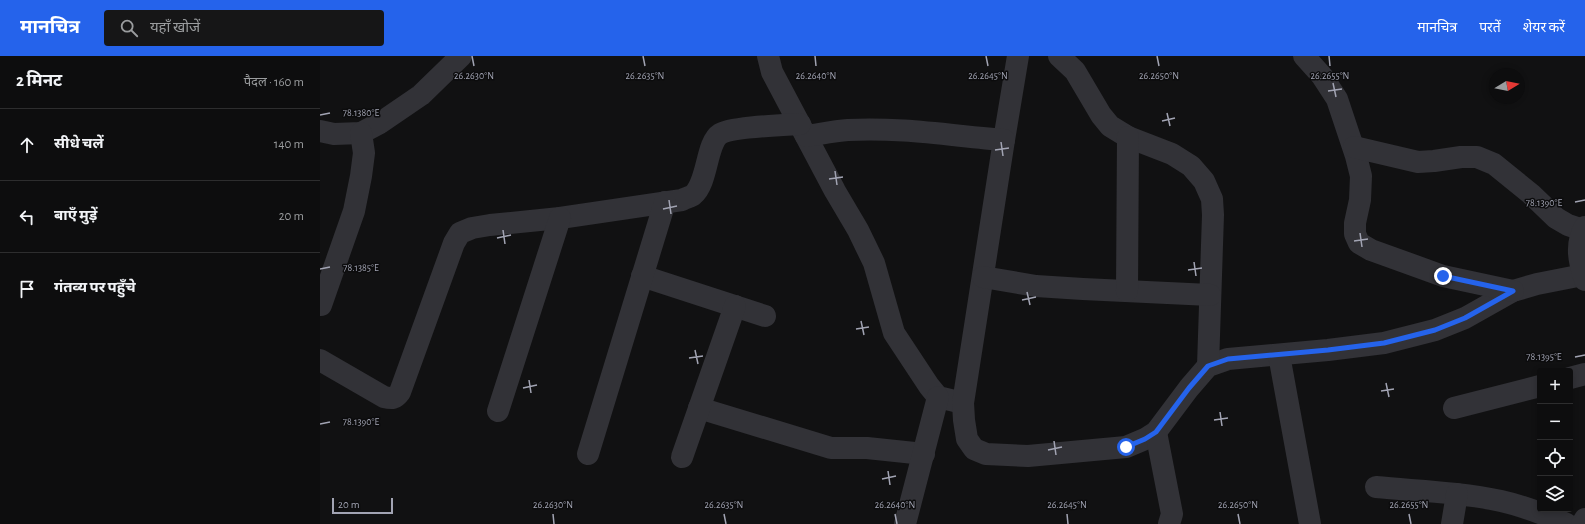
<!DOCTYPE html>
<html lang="hi">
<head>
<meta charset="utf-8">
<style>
	:root { --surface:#0d0d0e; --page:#161617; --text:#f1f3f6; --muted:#9a9c9e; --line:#2d2d2e; --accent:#2563eb }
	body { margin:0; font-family:"Alegreya Sans","Noto Sans Devanagari",sans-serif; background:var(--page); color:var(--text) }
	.controls { position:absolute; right:12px; bottom:12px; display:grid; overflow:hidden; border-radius:4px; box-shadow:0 2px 6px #0003 }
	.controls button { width:36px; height:36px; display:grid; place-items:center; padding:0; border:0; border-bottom:1px solid var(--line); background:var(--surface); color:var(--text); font:20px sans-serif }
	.compass { position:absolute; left:1169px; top:12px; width:36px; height:36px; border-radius:50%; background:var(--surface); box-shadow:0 2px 6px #0003; rotate:80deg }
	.scale { position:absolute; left:12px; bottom:10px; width:61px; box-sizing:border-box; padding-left:4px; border:2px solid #a2a4b3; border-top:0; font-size:11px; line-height:14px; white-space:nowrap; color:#a2a4b3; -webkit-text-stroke:3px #0c0c0d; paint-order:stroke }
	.stop { position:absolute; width:12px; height:12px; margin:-9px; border:3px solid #2563eb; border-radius:50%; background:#fff }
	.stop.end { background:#2563eb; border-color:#fff; box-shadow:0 1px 4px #0008 }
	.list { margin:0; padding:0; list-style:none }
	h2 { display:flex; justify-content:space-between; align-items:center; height:52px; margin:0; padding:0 16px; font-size:17px }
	h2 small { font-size:13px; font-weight:400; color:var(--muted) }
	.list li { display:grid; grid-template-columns:26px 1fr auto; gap:12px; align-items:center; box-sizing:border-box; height:72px; padding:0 16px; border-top:1px solid var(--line) }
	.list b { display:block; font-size:15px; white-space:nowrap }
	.list em { font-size:13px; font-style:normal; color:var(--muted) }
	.icon { flex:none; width:22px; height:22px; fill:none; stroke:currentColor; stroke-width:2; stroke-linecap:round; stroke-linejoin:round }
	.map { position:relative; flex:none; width:1265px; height:468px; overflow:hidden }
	header { display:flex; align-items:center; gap:24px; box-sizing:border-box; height:56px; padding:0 20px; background:var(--accent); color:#fff }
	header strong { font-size:19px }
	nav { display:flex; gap:22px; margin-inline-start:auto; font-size:14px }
	.search { width:280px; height:36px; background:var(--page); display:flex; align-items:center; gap:10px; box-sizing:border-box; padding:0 14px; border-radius:4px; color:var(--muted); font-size:15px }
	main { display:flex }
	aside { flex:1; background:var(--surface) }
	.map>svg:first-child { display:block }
</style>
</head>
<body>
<header>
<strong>मानचित्र</strong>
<div class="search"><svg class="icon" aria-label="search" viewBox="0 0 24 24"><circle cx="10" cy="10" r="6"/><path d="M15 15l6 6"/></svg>यहाँ खोजें</div>
<nav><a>मानचित्र</a><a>परतें</a><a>शेयर करें</a></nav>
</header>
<main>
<aside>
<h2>2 मिनट<small>पैदल · 160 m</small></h2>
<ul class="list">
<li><svg class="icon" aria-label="ahead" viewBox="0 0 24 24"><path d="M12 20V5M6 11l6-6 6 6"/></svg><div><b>सीधे चलें</b></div><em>140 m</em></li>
<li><svg class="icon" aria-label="left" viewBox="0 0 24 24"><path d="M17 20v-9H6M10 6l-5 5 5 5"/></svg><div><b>बाएँ मुड़ें</b></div><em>20 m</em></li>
<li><svg class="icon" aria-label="arrive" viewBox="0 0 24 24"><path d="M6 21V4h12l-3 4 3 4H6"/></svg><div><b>गंतव्य पर पहुँचे</b></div></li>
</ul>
</aside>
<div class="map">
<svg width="1265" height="468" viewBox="0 0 1265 468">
	<rect width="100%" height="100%" fill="#111112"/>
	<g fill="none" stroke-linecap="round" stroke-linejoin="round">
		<g stroke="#323237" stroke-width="22">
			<path d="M448,0L452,16L515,135L538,174L554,207L574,277L609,330L618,341L643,347"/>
			<path d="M698,0L684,84L643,347L644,364L647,383L654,393L666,398L708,400L806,391L825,383L836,376L869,332L888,310L908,303L1008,294L1064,287L1115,274L1145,262L1193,235L1217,228L1263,219"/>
			<path d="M739,0L755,15L781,59L790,70L808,81L852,98L871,110L884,125L892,143L893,159L888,310"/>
			<path d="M984,0L1002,20L1017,43L1036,100L1041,120L1040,144L1035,167V178L1039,187L1051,194L1123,220L1193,235"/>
			<path d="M0,75L14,78L41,77L60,67L101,39L141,0"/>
			<path d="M486,80C500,78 514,75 528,74C580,71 633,80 684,84"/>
			<path d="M1034,91L1098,106L1114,105L1141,101H1157L1174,108L1211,138L1236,162L1248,169L1263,174"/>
			<path d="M1265,171C1255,188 1259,206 1265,224"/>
			<path d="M322,220L445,260"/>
			<path d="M663,221L716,230L763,233L890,239"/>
			<path d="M807,235L808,81"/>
			<path d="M1,249L34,155L41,120L44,97L41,77"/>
			<path d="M959,299L990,468"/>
			<path d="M0,304L64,341C72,343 75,343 80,336L134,187L140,177L152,172L170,169L240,162L362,144C365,142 371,141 373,139C388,127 386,87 400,78C410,71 465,69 480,68"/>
			<path d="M1250,322L1265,318"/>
			<path d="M379,352L511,392H547L604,398"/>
			<path d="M1134,352L1220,330"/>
			<path d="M178,355L240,162"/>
			<path d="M836,376L852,458L849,468"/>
			<path d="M268,398L345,146"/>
			<path d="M362,401L415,250"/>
			<path d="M1056,431C1097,435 1140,436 1181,445C1204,450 1226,459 1247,468"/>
			<path d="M585,468L618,341"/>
			<path d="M1132,468L1137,438"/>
			<path d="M1262,468L1265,463"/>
		</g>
	</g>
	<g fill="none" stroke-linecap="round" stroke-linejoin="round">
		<path stroke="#2563eb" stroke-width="5" d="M806,391L825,383L836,376L869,332L888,310L908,303L1008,294L1064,287L1115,274L1145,262L1193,235L1123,220"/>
	</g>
	<path fill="none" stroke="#a2a4b3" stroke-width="1.5" d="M152,0L154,10M323,0L325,10M495,0L496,10M666,0L668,10M837,0L839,10M1009,0L1010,10M1013,27L1016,41M1008,35L1022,33M847,57L850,70M0,59L10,57M842,65L855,62M681,86L683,100M675,94L689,92M515,115L517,129M509,123L523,121M349,144L351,158M1255,146L1265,144M343,153L357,150M183,174L185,188M1040,177L1042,191M177,182L191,179M1034,185L1048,183M874,206L876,220M0,213L10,211M868,214L882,212M707,236L710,249M702,244L716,241M541,265L544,279M536,273L549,271M375,294L378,308M1255,301L1265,299M369,302L383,300M209,324L211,337M1066,327L1069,341M203,332L217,329M1061,335L1074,333M900,356L902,370M894,364L908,362M0,368L10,366M734,385L736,399M728,394L742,391M568,415L570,429M562,423L576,420M233,458L234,468M404,458L406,468M575,458L577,468M747,458L748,468M918,458L920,468M1089,458L1091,468"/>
	<g font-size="10" text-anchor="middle" fill="#a2a4b3" stroke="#0c0c0d" stroke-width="3" stroke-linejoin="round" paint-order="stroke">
		<text x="154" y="23">26.2630°N</text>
		<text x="325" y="23">26.2635°N</text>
		<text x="496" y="23">26.2640°N</text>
		<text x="668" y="23">26.2645°N</text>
		<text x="839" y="23">26.2650°N</text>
		<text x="1010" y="23">26.2655°N</text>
		<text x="41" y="60">78.1380°E</text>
		<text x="1224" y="150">78.1390°E</text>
		<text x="41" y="215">78.1385°E</text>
		<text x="1224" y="304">78.1395°E</text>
		<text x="41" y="369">78.1390°E</text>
		<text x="233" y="452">26.2630°N</text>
		<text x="404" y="452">26.2635°N</text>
		<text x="575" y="452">26.2640°N</text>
		<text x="747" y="452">26.2645°N</text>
		<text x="918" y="452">26.2650°N</text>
		<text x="1089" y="452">26.2655°N</text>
	</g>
</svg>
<div class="controls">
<button>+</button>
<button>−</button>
<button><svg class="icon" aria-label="locate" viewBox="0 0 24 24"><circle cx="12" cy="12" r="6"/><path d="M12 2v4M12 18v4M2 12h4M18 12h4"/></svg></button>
<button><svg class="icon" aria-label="layers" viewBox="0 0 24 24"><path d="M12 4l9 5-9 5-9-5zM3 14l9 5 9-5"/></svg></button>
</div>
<svg class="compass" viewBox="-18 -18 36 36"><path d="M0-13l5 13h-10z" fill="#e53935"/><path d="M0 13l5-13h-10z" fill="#9a9c9e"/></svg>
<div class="scale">20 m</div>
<div class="stop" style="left:806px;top:391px"></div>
<div class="stop end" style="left:1123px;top:220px"></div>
</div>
</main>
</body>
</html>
